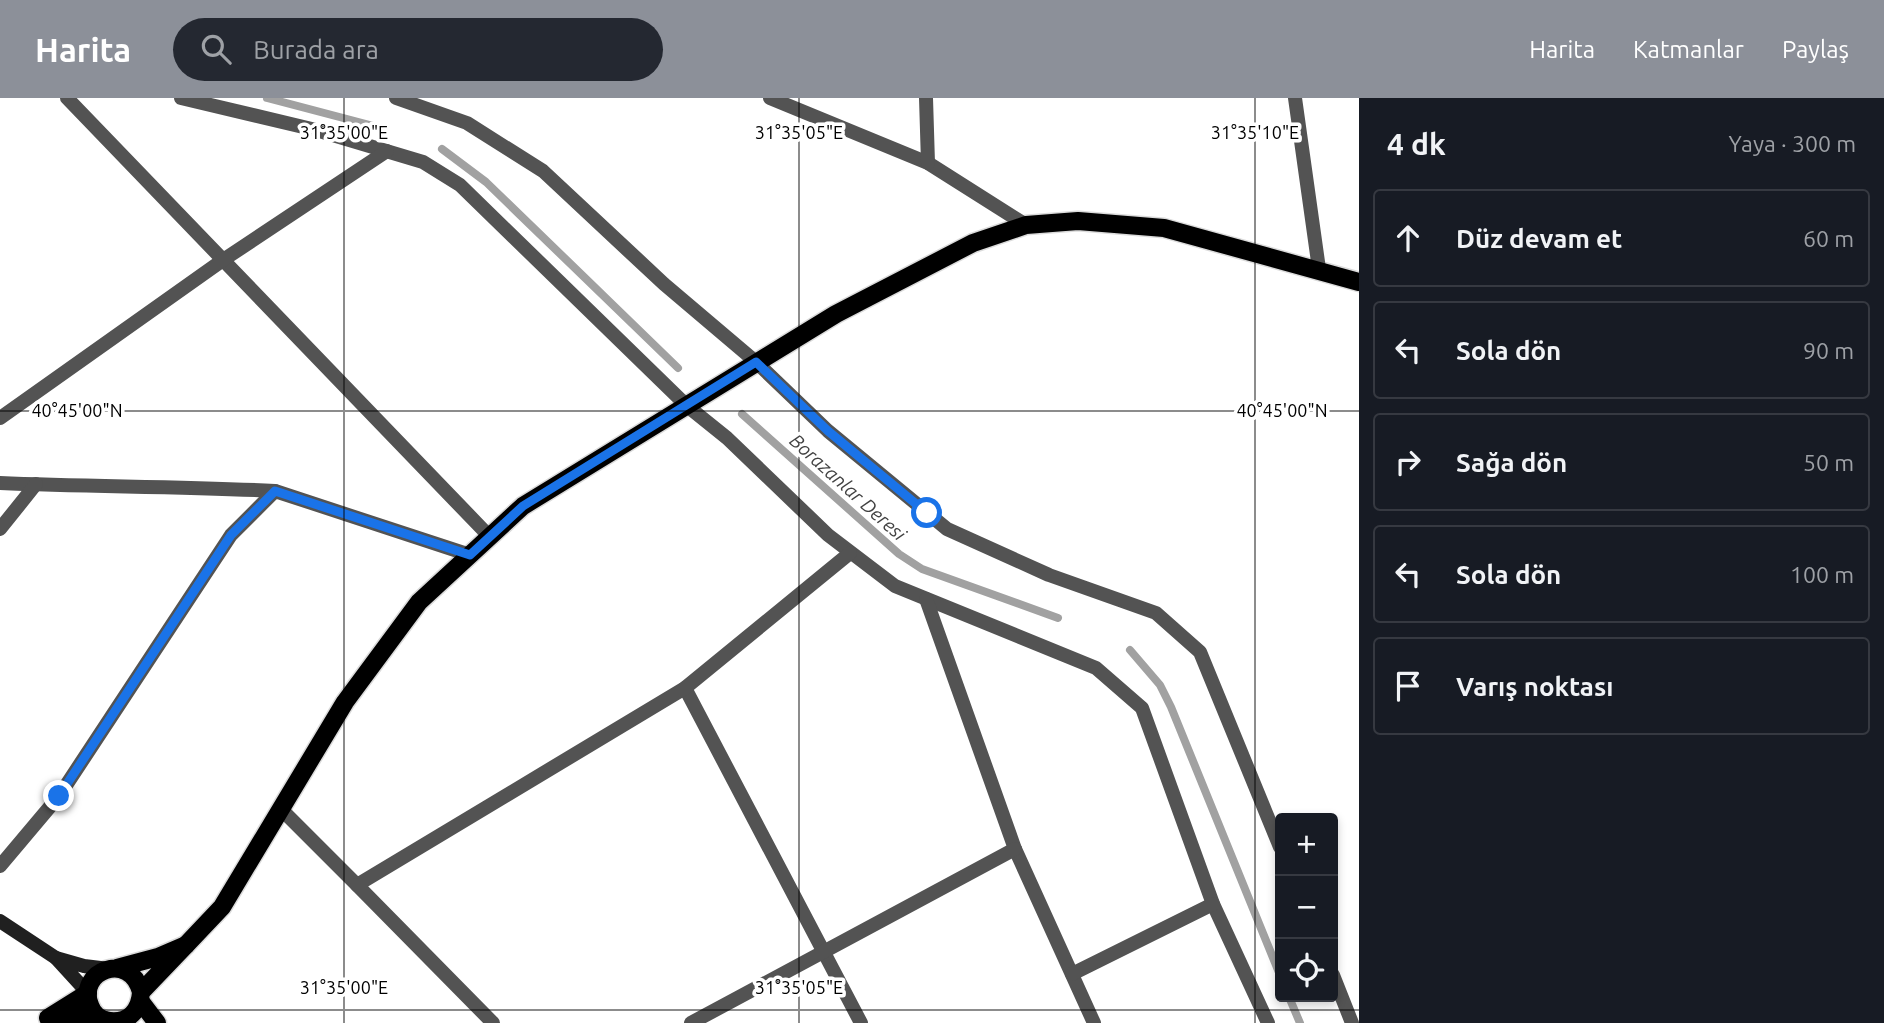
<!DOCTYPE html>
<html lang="tr">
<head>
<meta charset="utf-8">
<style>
	:root { --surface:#171b24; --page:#242831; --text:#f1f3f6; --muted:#9ea1a6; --line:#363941; --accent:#8c9099 }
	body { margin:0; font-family:Ubuntu,sans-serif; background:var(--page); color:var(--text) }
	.controls { position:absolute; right:21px; bottom:21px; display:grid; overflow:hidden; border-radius:7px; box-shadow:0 4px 10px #0003 }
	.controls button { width:63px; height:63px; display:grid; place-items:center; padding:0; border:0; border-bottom:2px solid var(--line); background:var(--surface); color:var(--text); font:35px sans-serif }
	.stop { position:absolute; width:21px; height:21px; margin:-16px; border:5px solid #1a73e8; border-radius:50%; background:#fff }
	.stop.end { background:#1a73e8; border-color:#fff; box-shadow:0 2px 7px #0008 }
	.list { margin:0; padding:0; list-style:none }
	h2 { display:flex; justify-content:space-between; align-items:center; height:91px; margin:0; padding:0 28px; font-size:30px }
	h2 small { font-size:23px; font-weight:400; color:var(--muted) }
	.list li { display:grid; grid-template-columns:46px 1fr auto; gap:21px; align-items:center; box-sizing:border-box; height:98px; margin:0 14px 14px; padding:0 14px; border:2px solid var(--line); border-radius:7px }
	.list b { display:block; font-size:26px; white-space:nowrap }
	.list em { font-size:23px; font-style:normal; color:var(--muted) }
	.icon { flex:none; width:38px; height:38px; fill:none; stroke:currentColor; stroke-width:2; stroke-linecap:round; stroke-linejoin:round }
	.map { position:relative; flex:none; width:1359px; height:925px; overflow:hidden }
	header { display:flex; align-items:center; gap:42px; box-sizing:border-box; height:98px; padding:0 35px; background:var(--accent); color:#fff }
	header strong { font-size:33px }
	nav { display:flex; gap:38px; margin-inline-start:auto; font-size:24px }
	.search { width:490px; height:63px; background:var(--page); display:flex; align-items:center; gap:18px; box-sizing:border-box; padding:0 24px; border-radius:38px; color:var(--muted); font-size:26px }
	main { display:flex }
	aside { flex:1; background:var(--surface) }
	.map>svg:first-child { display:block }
</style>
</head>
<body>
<header>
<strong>Harita</strong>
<div class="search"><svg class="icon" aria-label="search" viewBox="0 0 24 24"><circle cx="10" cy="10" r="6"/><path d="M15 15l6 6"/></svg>Burada ara</div>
<nav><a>Harita</a><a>Katmanlar</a><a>Paylaş</a></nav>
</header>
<main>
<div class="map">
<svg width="1359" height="925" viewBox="0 0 1359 925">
	<rect width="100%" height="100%" fill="#fff"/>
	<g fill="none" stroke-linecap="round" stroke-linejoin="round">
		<g stroke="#a1a1a1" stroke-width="8">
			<path d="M267,0L385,31"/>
			<path d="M442,51L486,84L678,270"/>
			<path d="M742,316L899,456L922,471L1058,520"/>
			<path d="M1130,552L1160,587L1171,609L1280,877"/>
			<path d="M1289,899L1300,925"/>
		</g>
		<defs>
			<g id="primary">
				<path d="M186,847L222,809L345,604L419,504L523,408L836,216L973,145L1026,127L1078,123L1164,130L1359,184"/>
				<path d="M117,870L158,859L186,847L141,894C140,912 129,925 110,923C101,922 93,916 90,907C76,873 130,852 141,894"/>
				<path d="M88,895L48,920L85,918L105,922"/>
				<path d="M141,904L157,925"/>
			</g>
		</defs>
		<use href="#primary" stroke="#dbdbdb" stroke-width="21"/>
		<g stroke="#535353" stroke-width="14">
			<path d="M67,0L490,439"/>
			<path d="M181,0L316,32L423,64L460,87L686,307L727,340L828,437L895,488L1096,570L1142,610L1213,806L1268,925"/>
			<path d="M396,0L467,25L543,73L664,186L756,264L828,333L947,431L1049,477L1156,515L1200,554L1280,749"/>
			<path d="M770,0L928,65L1026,127"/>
			<path d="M926,0L928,65"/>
			<path d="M1295,0L1319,171"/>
			<path d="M0,320L223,162L387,53"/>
			<path d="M0,385C92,389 184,388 275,393"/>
			<path d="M0,431L36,386"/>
			<path d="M926,501L1015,751L1094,925"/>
			<path d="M685,590L861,925"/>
			<path d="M282,712L357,787L685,590L850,455"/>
			<path d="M0,768L59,698L231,437L275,393L470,457"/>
			<path d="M357,787L493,925"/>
			<path d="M1072,876L1213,806"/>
			<path d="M1333,877L1352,925"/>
			<path d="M691,925L1015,751"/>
		</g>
		<g stroke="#202020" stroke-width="14">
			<path d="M0,823L56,860"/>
			<path d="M88,895L56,860L84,868L109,871"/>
		</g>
		<use href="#primary" stroke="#000" stroke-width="18"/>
	</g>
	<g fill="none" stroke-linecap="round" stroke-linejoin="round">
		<path stroke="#1a73e8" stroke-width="9" d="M59,698L231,437L275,393L470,457L523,408L756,264L828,333L927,415"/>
	</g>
	<path fill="none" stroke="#000" stroke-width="2" stroke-opacity="0.45" d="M344,0V925M799,0V925M1255,0V925M0,313H1359M0,912H1359"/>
	<g text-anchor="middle" stroke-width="7" stroke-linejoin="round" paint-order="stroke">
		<g font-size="19" font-style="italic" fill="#424242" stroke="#fff">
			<text transform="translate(848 389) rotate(42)" y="7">Borazanlar Deresi</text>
		</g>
	</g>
	<g font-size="18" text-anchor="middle" fill="#000" stroke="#fff" stroke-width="7" stroke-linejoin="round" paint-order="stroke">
		<text x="344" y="41">31°35'00"E</text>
		<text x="799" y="41">31°35'05"E</text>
		<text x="1255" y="41">31°35'10"E</text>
		<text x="77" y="319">40°45'00"N</text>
		<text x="1282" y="319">40°45'00"N</text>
		<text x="344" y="896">31°35'00"E</text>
		<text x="799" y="896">31°35'05"E</text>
	</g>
</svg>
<div class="controls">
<button>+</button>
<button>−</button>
<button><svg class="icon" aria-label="locate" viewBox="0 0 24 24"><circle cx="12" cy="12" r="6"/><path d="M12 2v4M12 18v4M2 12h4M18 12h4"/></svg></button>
</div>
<div class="stop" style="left:927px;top:415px"></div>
<div class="stop end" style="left:59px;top:698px"></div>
</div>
<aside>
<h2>4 dk<small>Yaya · 300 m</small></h2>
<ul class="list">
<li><svg class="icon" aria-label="ahead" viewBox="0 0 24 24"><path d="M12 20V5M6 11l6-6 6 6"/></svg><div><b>Düz devam et</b></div><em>60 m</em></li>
<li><svg class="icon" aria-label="left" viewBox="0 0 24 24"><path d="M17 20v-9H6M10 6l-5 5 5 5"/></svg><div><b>Sola dön</b></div><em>90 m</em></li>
<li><svg class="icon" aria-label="right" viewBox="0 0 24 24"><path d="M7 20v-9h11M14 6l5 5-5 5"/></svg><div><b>Sağa dön</b></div><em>50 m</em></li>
<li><svg class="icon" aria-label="left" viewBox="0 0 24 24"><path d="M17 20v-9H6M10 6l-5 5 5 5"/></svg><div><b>Sola dön</b></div><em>100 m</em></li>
<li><svg class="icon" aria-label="arrive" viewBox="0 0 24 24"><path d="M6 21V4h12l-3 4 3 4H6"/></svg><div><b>Varış noktası</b></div></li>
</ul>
</aside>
</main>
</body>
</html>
